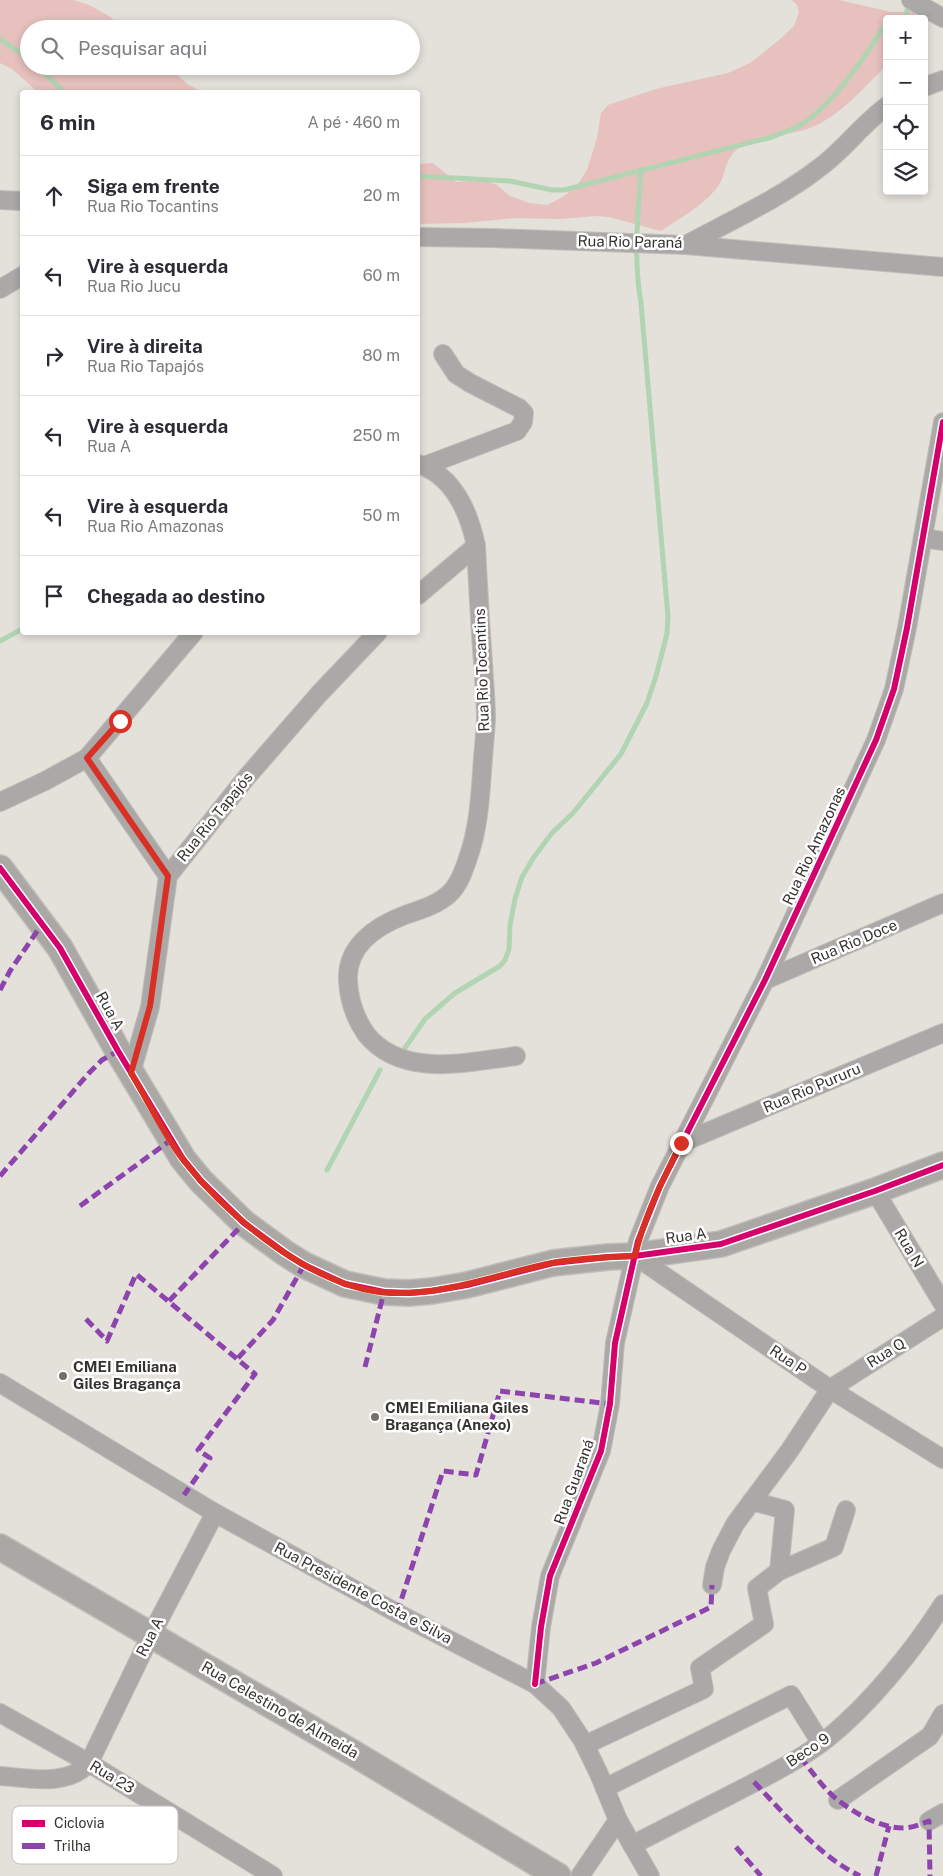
<!DOCTYPE html>
<html lang="pt">
<head>
<meta charset="utf-8">
<style>
	:root { --surface:#fff; --page:#f2f2f3; --text:#2b2b33; --muted:#7c7c81; --line:#e1e1e2 }
	body { margin:0; font-family:"Public Sans",sans-serif; background:var(--page); color:var(--text) }
	.controls { position:absolute; right:15px; top:15px; display:grid; overflow:hidden; border-radius:5px; box-shadow:0 2px 8px #0003 }
	.controls button { width:45px; height:45px; display:grid; place-items:center; padding:0; border:0; border-bottom:1px solid var(--line); background:var(--surface); color:var(--text); font:25px sans-serif }
	.stop { position:absolute; width:15px; height:15px; margin:-11px; border:4px solid #d93025; border-radius:50%; background:#fff }
	.stop.end { background:#d93025; border-color:#fff; box-shadow:0 1px 5px #0008 }
	.list { margin:0; padding:0; list-style:none }
	h2 { display:flex; justify-content:space-between; align-items:center; height:65px; margin:0; padding:0 20px; font-size:21px }
	h2 small { font-size:16px; font-weight:400; color:var(--muted) }
	.list li { display:grid; grid-template-columns:32px 1fr auto; gap:15px; align-items:center; box-sizing:border-box; height:80px; padding:0 20px; border-top:1px solid var(--line) }
	.list b { display:block; font-size:19px; white-space:nowrap }
	.list p { margin:0; font-size:16px; white-space:nowrap; color:var(--muted) }
	.list em { font-size:16px; font-style:normal; color:var(--muted) }
	.icon { flex:none; width:28px; height:28px; fill:none; stroke:currentColor; stroke-width:2; stroke-linecap:round; stroke-linejoin:round }
	.map { position:relative; flex:none; width:943px; height:1876px; overflow:hidden }
	.search { position:absolute; background:var(--surface); box-shadow:0 2px 8px #0003; left:20px; top:20px; width:400px; height:55px; display:flex; align-items:center; gap:12px; box-sizing:border-box; padding:0 18px; border-radius:28px; color:var(--muted); font-size:19px }
	.panel { position:absolute; background:var(--surface); box-shadow:0 2px 8px #0003; left:20px; top:90px; width:400px; height:545px; border-radius:5px }
	.map>svg:first-child { display:block }
</style>
</head>
<body>
<div class="map">
<svg width="943" height="1876" viewBox="0 0 943 1876">
	<rect width="100%" height="100%" fill="#e4e0da"/>
	<g fill="#e6c1be">
		<path d="M0,0H73L89,5L109,16L125,29H29V66H168L187,84L202,92H38L12,69L0,63Z"/>
		<path d="M792,0H839L891,12H914L919,19H887V65C864,87 841,116 810,128C788,137 761,133 740,147C721,161 728,176 716,189C701,207 680,218 661,231L609,217L596,216L559,219L516,218L464,223L418,224V164L433,163L456,182L484,180L497,185L510,196L529,203L547,205L563,197L578,184L587,170L597,138L601,113L608,105L656,89L728,73L750,63L779,40L794,26L799,13L797,5Z"/>
	</g>
	<g fill="none" stroke-linecap="round" stroke-linejoin="round">
		<g stroke="#b1d4b3" stroke-width="5">
			<path d="M888,19L893,17L903,18L906,16L909,1"/>
			<path d="M0,39L29,59"/>
			<path d="M37,66L64,92"/>
			<path d="M418,176L510,181L552,190H564L772,137C781,133 792,130 801,125C834,103 867,55 887,21"/>
			<path d="M0,641L22,629"/>
			<path d="M405,1048L425,1019L455,993L500,966L505,960L509,949L510,925L515,899L522,877L534,857L552,833L573,813L621,754L647,703L656,676L667,634L668,617L641,303C633,258 638,215 641,170"/>
			<path d="M327,1170L380,1070"/>
		</g>
		<defs>
			<g id="street">
				<path d="M911,0L943,18"/>
				<path d="M924,87L943,80"/>
				<path d="M0,200L22,201"/>
				<path d="M418,237L492,238L686,245L943,267"/>
				<path d="M686,245C730,221 779,199 819,168C844,150 862,124 887,106"/>
				<path d="M0,289L22,276"/>
				<path d="M418,464C454,476 469,512 476,546C478,585 480,624 483,663C484,681 486,701 486,719C485,737 483,755 482,772C480,801 478,830 468,858C464,870 459,885 449,894C437,905 420,910 405,915C376,926 346,946 348,981C349,1001 355,1018 366,1034C402,1079 468,1062 516,1056"/>
				<path d="M424,466L517,431L523,422L524,413L519,408L470,383L456,374L443,354"/>
				<path d="M923,538L943,541"/>
				<path d="M418,595L476,546"/>
				<path d="M87,758L168,876"/>
				<path d="M0,802L45,781L87,758L194,632"/>
				<path d="M765,980L943,903"/>
				<path d="M131,1073L150,1007L168,876L246,778L319,694L378,632"/>
				<path d="M681,1143L943,1033"/>
				<path d="M875,1191L943,1304"/>
				<path d="M635,1256L830,1389L943,1459"/>
				<path d="M0,1383L215,1513L397,1613L535,1684L561,1708L583,1741L599,1774L618,1820L650,1876"/>
				<path d="M752,1501L785,1510L779,1571"/>
				<path d="M712,1585L715,1567L721,1551L735,1524L790,1450L830,1389L943,1317"/>
				<path d="M535,1684L541,1627L550,1576L601,1451L610,1404L615,1343L638,1241L660,1186L765,980L876,740L894,689L907,628L943,422"/>
				<path d="M0,1713L89,1763L273,1876"/>
				<path d="M585,1745L704,1689L700,1668L764,1624L757,1588L779,1571L834,1547L846,1510"/>
				<path d="M0,1776C29,1778 67,1787 89,1763L151,1635L215,1513"/>
				<path d="M605,1788L791,1695L821,1743"/>
				<path d="M838,1800L930,1736L943,1714"/>
				<path d="M929,1821L943,1813"/>
				<path d="M632,1845C667,1827 701,1810 736,1792C767,1776 800,1760 828,1738C870,1704 914,1650 943,1604"/>
				<path d="M580,1876L618,1820"/>
			</g>
			<g id="secondary">
				<path d="M0,868L60,948L118,1051L183,1159L201,1181L244,1223L285,1253L304,1265L345,1284L384,1292L409,1293L432,1291L467,1285L553,1263L608,1257L635,1256L721,1244L875,1191L943,1165"/>
				<path d="M0,1547L353,1753L558,1876"/>
			</g>
		</defs>
		<use href="#street" stroke="#c0bdb9" stroke-width="20"/>
		<use href="#secondary" stroke="#c0bdb9" stroke-width="28"/>
		<use href="#street" stroke="#aba9a7" stroke-width="18"/>
		<use href="#secondary" stroke="#aaa8a5" stroke-width="25"/>
		<g stroke="#8e44ad" stroke-width="5" stroke-dasharray="10 5" stroke-linecap="butt">
			<path d="M0,990L10,971L42,924"/>
			<path d="M0,1176L89,1073L102,1060L118,1051"/>
			<path d="M80,1206L171,1140"/>
			<path d="M169,1301L244,1223"/>
			<path d="M86,1319L107,1341L136,1274L255,1374L198,1450L210,1458L184,1495"/>
			<path d="M238,1358L273,1320L304,1265"/>
			<path d="M365,1367L384,1292"/>
			<path d="M397,1613L443,1471L476,1475L500,1391L610,1404"/>
			<path d="M535,1684L596,1663L711,1607L712,1585"/>
			<path d="M800,1757C812,1771 824,1790 839,1801C856,1814 881,1828 903,1828C912,1828 921,1824 929,1821L930,1876"/>
			<path d="M754,1782C787,1816 817,1855 860,1876"/>
			<path d="M736,1847L761,1876"/>
			<path d="M876,1876L889,1826"/>
		</g>
		<defs>
			<g id="cycleway">
				<path d="M0,868L60,948L118,1051L183,1159L201,1181L244,1223L285,1253L304,1265L345,1284L384,1292L409,1293L432,1291L467,1285L553,1263L608,1257L635,1256L721,1244L875,1191L943,1165"/>
				<path d="M535,1684L541,1627L550,1576L601,1451L610,1404L615,1343L638,1241L660,1186L765,980L876,740L894,689L907,628L943,422"/>
			</g>
		</defs>
		<use href="#cycleway" stroke="#fff" stroke-width="9"/>
		<use href="#cycleway" stroke="#d6006c" stroke-width="6"/>
	</g>
	<g fill="none" stroke-linecap="round" stroke-linejoin="round">
		<path stroke="#d93025" stroke-width="6" d="M120,721L87,758L168,876L150,1006L131,1073C148,1101 164,1135 184,1161C225,1213 297,1273 363,1289C384,1294 408,1294 430,1291C472,1286 511,1271 552,1263C579,1258 607,1257 635,1256C644,1216 663,1180 681,1143"/>
	</g>
	<g fill="#72706b" stroke="#fff" stroke-width="2">
		<circle cx="63" cy="1376" r="5"/>
		<circle cx="375" cy="1417" r="5"/>
	</g>
	<g text-anchor="middle" stroke-width="5" stroke-linejoin="round" paint-order="stroke">
		<g font-size="15" fill="#35332f" stroke="#fff">
			<text transform="translate(630 242) rotate(1)" y="5">Rua Rio Paraná</text>
			<text transform="translate(482 670) rotate(-92)" y="5">Rua Rio Tocantins</text>
			<text transform="translate(215 817) rotate(-51)" y="5">Rua Rio Tapajós</text>
			<text transform="translate(814 846) rotate(-65)" y="5">Rua Rio Amazonas</text>
			<text transform="translate(854 942) rotate(-23)" y="5">Rua Rio Doce</text>
			<text transform="translate(110 1011) rotate(61)" y="5">Rua A</text>
			<text transform="translate(812 1088) rotate(-23)" y="5">Rua Rio Pururu</text>
			<text transform="translate(686 1236) rotate(-8)" y="5">Rua A</text>
			<text transform="translate(909 1248) rotate(59)" y="5">Rua N</text>
			<text transform="translate(886 1353) rotate(-32)" y="5">Rua Q</text>
			<text transform="translate(788 1360) rotate(34)" y="5">Rua P</text>
			<text transform="translate(574 1482) rotate(-70)" y="5">Rua Guaraná</text>
			<text transform="translate(363 1593) rotate(28)" y="5">Rua Presidente Costa e Silva</text>
			<text transform="translate(150 1637) rotate(-63)" y="5">Rua A</text>
			<text transform="translate(280 1710) rotate(30)" y="5">Rua Celestino de Almeida</text>
			<text transform="translate(808 1750) rotate(-34)" y="5">Beco 9</text>
			<text transform="translate(112 1777) rotate(31)" y="5">Rua 23</text>
		</g>
		<g font-size="15" font-weight="bold" fill="#35332f" stroke="#fff" text-anchor="start">
			<text x="73" y="1372">CMEI Emiliana<tspan x="73" dy="17">Giles Bragança</tspan></text>
			<text x="385" y="1413">CMEI Emiliana Giles<tspan x="385" dy="17">Bragança (Anexo)</tspan></text>
		</g>
	</g>
	<rect x="12" y="1806" width="166" height="58" rx="8" fill="#fff" stroke="#c2c2c1" stroke-width="1"/>
	<rect x="22" y="1820" width="23" height="7" fill="#d6006c"/>
	<rect x="22" y="1843" width="23" height="6" fill="#8e44ad"/>
	<g font-size="14" fill="#35332f">
		<text x="54" y="1828">Ciclovia</text>
		<text x="54" y="1851">Trilha</text>
	</g>
</svg>
<div class="controls">
<button>+</button>
<button>−</button>
<button><svg class="icon" aria-label="locate" viewBox="0 0 24 24"><circle cx="12" cy="12" r="6"/><path d="M12 2v4M12 18v4M2 12h4M18 12h4"/></svg></button>
<button><svg class="icon" aria-label="layers" viewBox="0 0 24 24"><path d="M12 4l9 5-9 5-9-5zM3 14l9 5 9-5"/></svg></button>
</div>
<div class="stop" style="left:120px;top:721px"></div>
<div class="stop end" style="left:681px;top:1143px"></div>
<div class="search"><svg class="icon" aria-label="search" viewBox="0 0 24 24"><circle cx="10" cy="10" r="6"/><path d="M15 15l6 6"/></svg>Pesquisar aqui</div>
<section class="panel">
<h2>6 min<small>A pé · 460 m</small></h2>
<ul class="list">
<li><svg class="icon" aria-label="ahead" viewBox="0 0 24 24"><path d="M12 20V5M6 11l6-6 6 6"/></svg><div><b>Siga em frente</b><p>Rua Rio Tocantins</p></div><em>20 m</em></li>
<li><svg class="icon" aria-label="left" viewBox="0 0 24 24"><path d="M17 20v-9H6M10 6l-5 5 5 5"/></svg><div><b>Vire à esquerda</b><p>Rua Rio Jucu</p></div><em>60 m</em></li>
<li><svg class="icon" aria-label="right" viewBox="0 0 24 24"><path d="M7 20v-9h11M14 6l5 5-5 5"/></svg><div><b>Vire à direita</b><p>Rua Rio Tapajós</p></div><em>80 m</em></li>
<li><svg class="icon" aria-label="left" viewBox="0 0 24 24"><path d="M17 20v-9H6M10 6l-5 5 5 5"/></svg><div><b>Vire à esquerda</b><p>Rua A</p></div><em>250 m</em></li>
<li><svg class="icon" aria-label="left" viewBox="0 0 24 24"><path d="M17 20v-9H6M10 6l-5 5 5 5"/></svg><div><b>Vire à esquerda</b><p>Rua Rio Amazonas</p></div><em>50 m</em></li>
<li><svg class="icon" aria-label="arrive" viewBox="0 0 24 24"><path d="M6 21V4h12l-3 4 3 4H6"/></svg><div><b>Chegada ao destino</b></div></li>
</ul>
</section>
</div>
</body>
</html>
